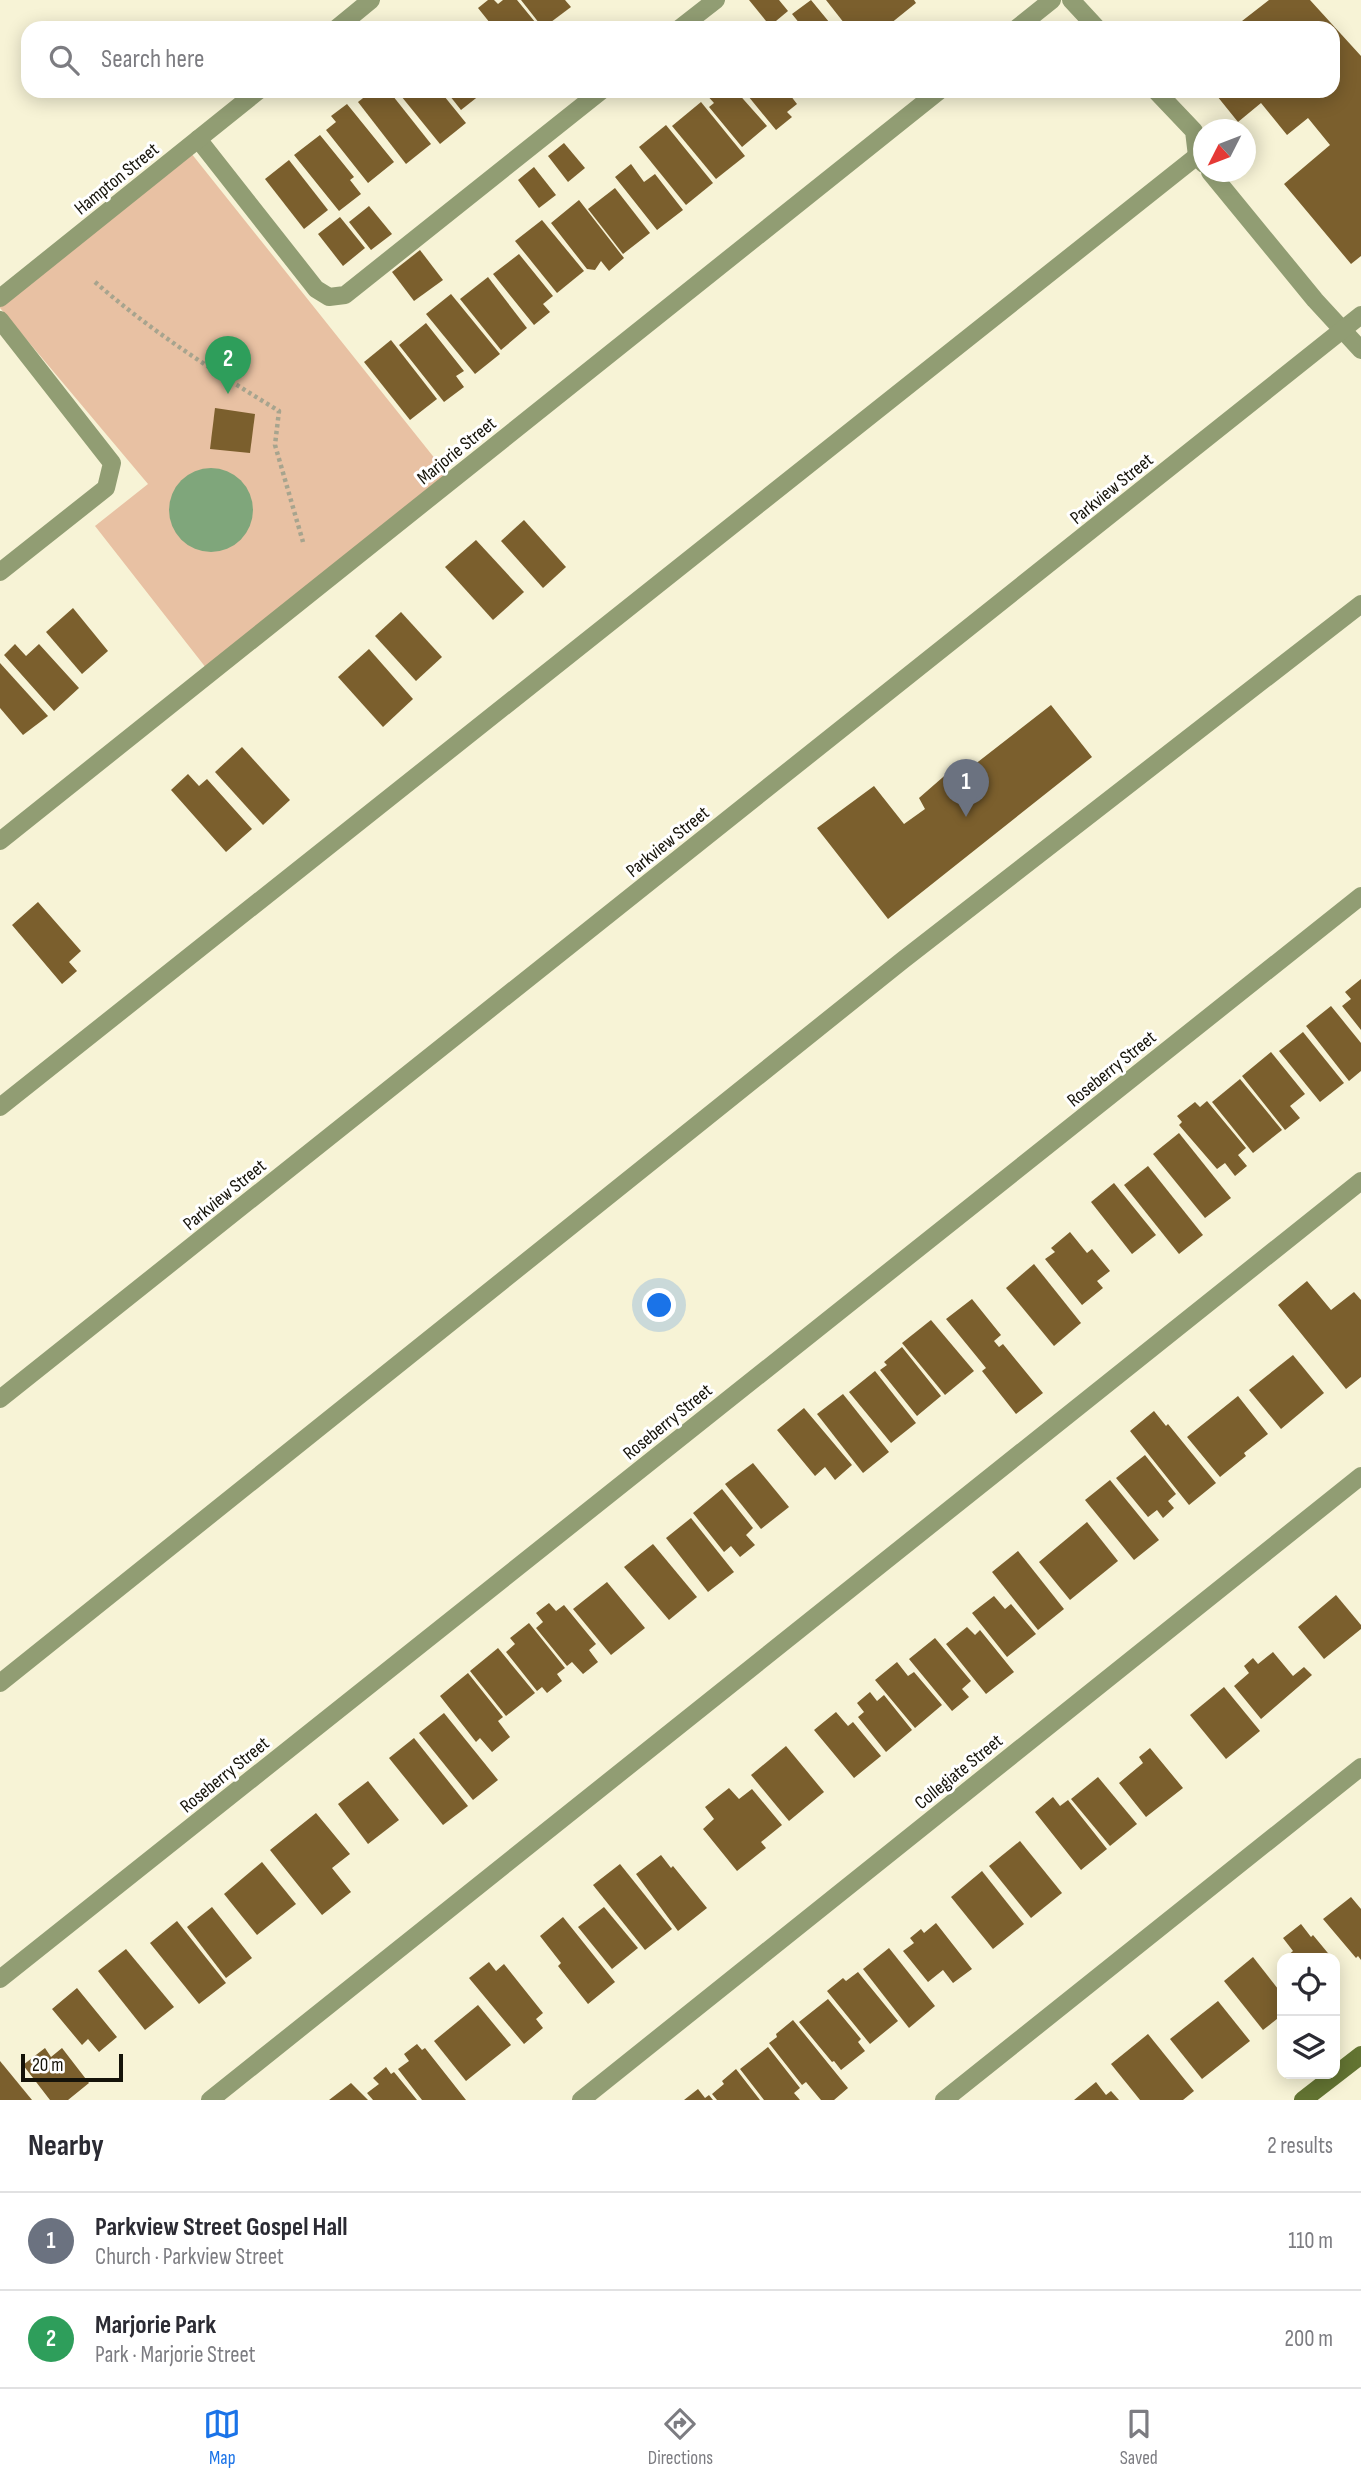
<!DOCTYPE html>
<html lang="en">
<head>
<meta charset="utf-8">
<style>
	:root { --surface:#fff; --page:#f7f7f7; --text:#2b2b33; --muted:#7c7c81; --line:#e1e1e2; --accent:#1a73e8 }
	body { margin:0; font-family:"Sofia Sans Condensed",sans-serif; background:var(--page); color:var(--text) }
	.controls { position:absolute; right:21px; bottom:21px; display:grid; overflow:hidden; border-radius:14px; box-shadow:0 4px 18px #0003 }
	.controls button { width:63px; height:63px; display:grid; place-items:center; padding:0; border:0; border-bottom:2px solid var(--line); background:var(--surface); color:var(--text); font:35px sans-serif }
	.compass { position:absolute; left:1193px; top:119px; width:63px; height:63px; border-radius:50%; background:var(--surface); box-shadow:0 4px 18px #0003; rotate:228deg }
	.scale { position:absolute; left:21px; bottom:18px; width:102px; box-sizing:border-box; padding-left:7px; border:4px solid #151309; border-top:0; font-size:19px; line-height:24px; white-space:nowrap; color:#151309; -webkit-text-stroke:5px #fff; paint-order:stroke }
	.you { position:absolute; left:660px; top:1306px; width:24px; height:24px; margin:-18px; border:5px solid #fff; border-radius:50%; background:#1a73e8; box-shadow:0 0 0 10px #1a73e833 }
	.badge { display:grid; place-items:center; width:46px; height:46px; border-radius:50%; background:var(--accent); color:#fff; font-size:23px; font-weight:700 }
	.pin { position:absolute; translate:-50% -58px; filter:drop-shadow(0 2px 4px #0008) }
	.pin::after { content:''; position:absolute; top:37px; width:24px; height:21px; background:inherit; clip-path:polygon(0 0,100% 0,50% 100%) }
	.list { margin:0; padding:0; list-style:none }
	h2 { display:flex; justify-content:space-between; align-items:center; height:91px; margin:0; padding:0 28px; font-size:30px }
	h2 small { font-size:23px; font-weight:400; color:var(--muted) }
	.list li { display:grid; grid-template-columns:46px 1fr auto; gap:21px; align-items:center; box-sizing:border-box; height:98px; padding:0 28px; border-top:2px solid var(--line) }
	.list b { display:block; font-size:26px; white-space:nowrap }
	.list p { margin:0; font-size:23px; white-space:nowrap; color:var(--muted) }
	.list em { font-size:23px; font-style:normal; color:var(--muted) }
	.icon { flex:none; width:38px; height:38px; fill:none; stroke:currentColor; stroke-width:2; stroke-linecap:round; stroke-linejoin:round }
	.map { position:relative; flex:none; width:1361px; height:2100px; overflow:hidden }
	.search { position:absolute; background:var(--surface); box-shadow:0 4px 18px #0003; left:21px; right:21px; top:21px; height:77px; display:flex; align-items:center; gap:18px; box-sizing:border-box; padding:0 24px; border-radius:21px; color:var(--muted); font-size:26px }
	.sheet { height:287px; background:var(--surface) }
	nav { display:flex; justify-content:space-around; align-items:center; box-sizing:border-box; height:98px; border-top:2px solid var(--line); background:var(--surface); font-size:19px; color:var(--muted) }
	nav a { display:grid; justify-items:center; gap:4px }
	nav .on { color:var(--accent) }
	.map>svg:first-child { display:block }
</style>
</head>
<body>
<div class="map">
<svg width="1361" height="2100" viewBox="0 0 1361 2100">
	<rect width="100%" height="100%" fill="#f7f3d6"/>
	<path fill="#e8c1a3" d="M187,148L452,480L210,673L95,526L148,484L0,308V298Z"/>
	<circle fill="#7fa67b" cx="211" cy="510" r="42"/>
	<g fill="#7b5f2d">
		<path d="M488,0H494L498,4L503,0H517L540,28H494L478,8Z"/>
		<path d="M521,0H565L571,7L543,28Z"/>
		<path d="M749,0H779L788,11L770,26Z"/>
		<path d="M811,0L834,28H796L800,24L792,14Z"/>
		<path d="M826,0H914L916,3L885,28H848Z"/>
		<path d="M1269,0H1310L1361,56V256L1351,264L1284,184L1330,145L1308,118L1287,135L1261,103L1238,122L1213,91H1333V28H1233Z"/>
		<path d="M372,91H389L431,144L406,164L358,102Z"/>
		<path d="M397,91H440L466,123L440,144Z"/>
		<path d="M446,91H485L461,110Z"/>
		<path d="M707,91H736L767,126L742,147L709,107L714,103L705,93Z"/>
		<path d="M744,91H787L797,104L787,112L792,117L776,130Z"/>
		<path d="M701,102L745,156L716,179L672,126Z"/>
		<path d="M347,104L394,162L368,183L326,130L336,122L331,116Z"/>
		<path d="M666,125L713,183L686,205L639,147Z"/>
		<path d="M320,135L354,177L350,180L361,194L339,211L294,155Z"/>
		<path d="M564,143L585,168L568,182L548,156Z"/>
		<path d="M289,160L328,210L304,229L265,179Z"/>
		<path d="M631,164L644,182L655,174L683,210L657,230L615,177Z"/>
		<path d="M534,167L556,195L539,208L518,180Z"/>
		<path d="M615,188L650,233L623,254L588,209Z"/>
		<path d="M579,200L624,258L609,271L601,261L595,270L587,269L551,223Z"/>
		<path d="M369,206L392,234L371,250L349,222Z"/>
		<path d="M340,217L365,248L343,266L318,234Z"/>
		<path d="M542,220L584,271L557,293L515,241Z"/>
		<path d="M420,250L443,280L414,301L392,272Z"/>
		<path d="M519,254L553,296L543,304L550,312L534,325L493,274Z"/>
		<path d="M488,277L527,328L501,350L460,299Z"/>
		<path d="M451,294L500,354L475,374L426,314Z"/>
		<path d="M426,323L464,371L456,376L464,387L444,402L399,345Z"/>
		<path d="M391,340L437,399L410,420L364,362Z"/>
		<path d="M215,408L255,414L250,453L210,449Z"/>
		<path d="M524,520L566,567L543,588L501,541Z"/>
		<path d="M476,540L524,592L493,620L445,567Z"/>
		<path d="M73,608L108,651L82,674L46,632Z"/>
		<path d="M401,612L442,657L416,681L375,636Z"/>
		<path d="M15,644L26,656L39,644L79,688L54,711L4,655Z"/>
		<path d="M369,649L413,699L383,727L338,677Z"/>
		<path d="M0,663L48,716L23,735L0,708Z"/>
		<path d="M1051,705L1092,757L888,919L817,828L874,786L904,824L925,809L919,798L950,771L956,779Z"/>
		<path d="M242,747L290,800L263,825L215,772Z"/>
		<path d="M188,774L199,786L207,779L252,829L226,852L171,790Z"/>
		<path d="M38,902L81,951L69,962L77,971L62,984L12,925Z"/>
		<path d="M1361,979V1030L1342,1006L1351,999L1345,992Z"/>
		<path d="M1331,1006L1361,1043V1071L1349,1081L1306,1026Z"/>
		<path d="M1303,1032L1344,1083L1320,1102L1279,1051Z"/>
		<path d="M1271,1052L1305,1094L1290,1106L1300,1118L1285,1130L1242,1076Z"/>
		<path d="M1240,1079L1282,1130L1253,1153L1212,1102Z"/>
		<path d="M1207,1101L1246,1148L1238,1155L1247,1166L1235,1176L1225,1163L1217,1169L1179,1125L1182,1122L1177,1116L1195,1102L1200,1107Z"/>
		<path d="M1179,1133L1231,1198L1205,1218L1153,1154Z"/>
		<path d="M1148,1166L1203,1235L1179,1254L1124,1185Z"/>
		<path d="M1114,1183L1156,1235L1132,1254L1091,1202Z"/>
		<path d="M1070,1232L1087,1253L1092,1249L1110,1271L1097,1281L1103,1288L1082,1305L1045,1259L1055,1252L1051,1248Z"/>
		<path d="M1034,1264L1081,1323L1054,1346L1006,1288Z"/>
		<path d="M1307,1281L1331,1310L1354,1292L1361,1300V1377L1346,1389L1278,1305Z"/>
		<path d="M972,1299L1001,1335L994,1341L999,1347L1003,1344L1043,1393L1016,1414L982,1371L986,1368L946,1319Z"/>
		<path d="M931,1320L974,1371L945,1395L902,1343Z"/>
		<path d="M902,1347L941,1396L917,1416L880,1370L887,1365L884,1362Z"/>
		<path d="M1293,1355L1324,1393L1281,1429L1249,1390Z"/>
		<path d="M875,1371L916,1423L891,1443L849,1392Z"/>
		<path d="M843,1394L889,1452L863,1473L817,1414Z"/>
		<path d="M1238,1396L1268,1434L1244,1453L1246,1456L1220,1477L1187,1437Z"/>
		<path d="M804,1408L852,1465L835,1480L825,1467L815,1476L777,1430Z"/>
		<path d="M1154,1411L1166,1426L1168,1424L1216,1483L1189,1505L1130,1431Z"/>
		<path d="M1145,1455L1176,1494L1168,1501L1174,1508L1163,1518L1157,1510L1148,1517L1116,1478Z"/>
		<path d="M753,1463L789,1507L761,1529L725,1484Z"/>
		<path d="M1110,1480L1159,1540L1134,1560L1085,1500Z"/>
		<path d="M722,1489L753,1528L746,1535L755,1545L740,1557L731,1546L724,1552L693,1513Z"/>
		<path d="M691,1518L734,1572L708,1592L666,1538Z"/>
		<path d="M1087,1522L1118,1561L1070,1600L1039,1562Z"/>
		<path d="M653,1544L697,1597L669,1620L624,1567Z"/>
		<path d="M1018,1551L1064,1609L1038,1630L992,1572Z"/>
		<path d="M607,1582L645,1628L611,1655L573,1609Z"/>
		<path d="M1336,1595L1361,1625V1629L1324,1659L1298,1627Z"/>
		<path d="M994,1596L1005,1609L1011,1604L1036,1634L1007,1657L972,1613Z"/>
		<path d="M549,1603L556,1611L564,1605L596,1644L589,1650L598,1662L583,1674L572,1662L567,1666L536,1628L543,1622L536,1613Z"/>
		<path d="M529,1623L565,1668L557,1674L562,1681L547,1693L542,1687L537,1691L506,1652L515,1644L510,1638Z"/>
		<path d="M967,1627L975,1635L980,1630L1014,1672L986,1694L946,1644Z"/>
		<path d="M935,1638L971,1681L962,1689L969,1697L952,1711L909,1659Z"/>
		<path d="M498,1648L535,1693L506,1716L470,1671Z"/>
		<path d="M1273,1652L1293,1676L1304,1667L1312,1675L1261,1719L1234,1686L1249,1673L1244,1666L1253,1658L1258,1664Z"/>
		<path d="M897,1662L908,1676L914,1672L942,1705L915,1728L875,1680Z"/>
		<path d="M468,1673L503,1717L498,1721L510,1737L492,1752L480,1738L476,1742L440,1696Z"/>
		<path d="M1224,1687L1260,1731L1226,1759L1190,1715Z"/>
		<path d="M870,1692L877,1701L884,1695L912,1730L886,1752L858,1717L864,1712L857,1703Z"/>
		<path d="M836,1712L848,1726L853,1722L881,1756L854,1778L814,1730Z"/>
		<path d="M444,1713L498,1780L473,1800L419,1733Z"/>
		<path d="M414,1738L468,1806L443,1825L389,1758Z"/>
		<path d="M786,1746L824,1792L789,1821L751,1775Z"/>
		<path d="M1150,1748L1183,1788L1146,1817L1119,1783L1143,1763L1139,1757Z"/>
		<path d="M1098,1777L1137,1824L1110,1846L1071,1799Z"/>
		<path d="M368,1781L399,1820L368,1844L338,1804Z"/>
		<path d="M729,1788L739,1799L752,1789L782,1825L761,1842L766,1848L737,1871L703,1829L714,1819L705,1807Z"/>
		<path d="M1053,1797L1060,1806L1068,1800L1107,1849L1081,1870L1035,1812Z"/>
		<path d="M316,1813L350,1854L332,1868L351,1892L322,1915L270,1850Z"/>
		<path d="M1020,1841L1062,1893L1031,1918L989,1866Z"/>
		<path d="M661,1855L671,1868L673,1866L707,1908L678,1931L636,1874Z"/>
		<path d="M262,1862L296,1904L257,1935L224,1894Z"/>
		<path d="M620,1864L672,1929L645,1950L593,1885Z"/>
		<path d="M982,1871L1024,1924L993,1949L951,1897Z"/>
		<path d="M1351,1897L1361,1909V1960L1358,1956L1356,1958L1323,1919Z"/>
		<path d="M212,1907L252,1958L226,1978L187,1927Z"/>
		<path d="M604,1907L638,1948L612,1969L578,1927Z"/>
		<path d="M563,1917L615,1982L588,2004L558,1966L561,1963L540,1936Z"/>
		<path d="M177,1921L226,1983L199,2004L150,1943Z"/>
		<path d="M936,1923L972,1969L953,1983L943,1970L928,1982L903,1951L914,1943L910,1938L921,1929L924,1933Z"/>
		<path d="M1301,1924L1311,1937L1313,1935L1332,1958H1287L1286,1957L1293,1951L1283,1938Z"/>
		<path d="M889,1948L935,2006L909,2028L863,1969Z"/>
		<path d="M126,1949L174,2007L145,2030L98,1971Z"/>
		<path d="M1253,1957L1282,1994V2015L1263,2030L1224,1981Z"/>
		<path d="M489,1962L496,1971L504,1964L543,2013L536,2019L543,2028L524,2044L469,1978Z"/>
		<path d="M858,1972L898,2021L870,2044L827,1991L843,1978L846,1981Z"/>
		<path d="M77,1988L117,2037L99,2052L88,2039L82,2045L52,2009Z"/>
		<path d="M828,1999L861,2039L858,2042L865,2051L841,2070L834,2061L832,2062L799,2022Z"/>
		<path d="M1218,2001L1250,2041L1202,2079L1170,2039Z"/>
		<path d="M478,2005L511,2045L466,2081L434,2041Z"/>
		<path d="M793,2020L848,2088L834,2100H821L806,2082L802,2085L769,2043L777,2037L776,2034Z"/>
		<path d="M1148,2034L1194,2091L1183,2100H1140L1111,2064Z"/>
		<path d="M417,2044L422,2050L425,2048L466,2100H422L398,2069L409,2061L404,2054Z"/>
		<path d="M768,2047L800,2088L794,2093L800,2100H764L740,2069Z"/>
		<path d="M45,2048L51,2057L62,2048L89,2083L68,2100H50L23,2065Z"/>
		<path d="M0,2061L32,2100H0Z"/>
		<path d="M386,2067L391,2074L394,2072L417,2100H373L367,2093L379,2084L373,2078Z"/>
		<path d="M736,2069L760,2100H717L712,2094L724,2084L722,2081Z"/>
		<path d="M1096,2082L1106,2095L1111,2091L1119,2100H1074Z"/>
		<path d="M351,2083L368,2100H329Z"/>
		<path d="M698,2089L705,2098L709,2095L713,2100H684Z"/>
	</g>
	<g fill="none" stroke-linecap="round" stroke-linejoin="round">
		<path stroke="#a7a48e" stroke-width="4.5" stroke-dasharray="3.5 3.5" stroke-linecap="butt" d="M95,282C152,332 215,372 279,411L275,445L303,542"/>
		<g stroke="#919d73" stroke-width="18">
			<path d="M1071,0L1097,28"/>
			<path d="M680,28L716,0"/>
			<path d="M1156,91L1194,131L1197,156L1204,164"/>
			<path d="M198,139L316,289L329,297L345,295L601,91"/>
			<path d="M1210,172L1315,300L1361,350"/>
			<path d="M0,320L112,463L106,488L0,572"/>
			<path d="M0,1107L1197,156"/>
			<path d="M0,1683L903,960L1361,604"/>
			<path d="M210,2100L1361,1181"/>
			<path d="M944,2100L1361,1767"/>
		</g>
		<g stroke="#919d73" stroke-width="18">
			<path d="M337,28L371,0"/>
			<path d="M1017,28L1052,0"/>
			<path d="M0,298L258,91"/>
			<path d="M0,841L939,91"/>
			<path d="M0,1399L1361,315"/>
			<path d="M0,1979L1361,896"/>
			<path d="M581,2100L1361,1476"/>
		</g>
		<path stroke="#637432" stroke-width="18" d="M1303,2100L1361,2055"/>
	</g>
	<g text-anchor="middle" stroke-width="6" stroke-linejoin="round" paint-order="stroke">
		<g font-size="19" fill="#151309" stroke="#fff">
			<text transform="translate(116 178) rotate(-39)" y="7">Hampton Street</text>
			<text transform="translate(456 450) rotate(-39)" y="7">Marjorie Street</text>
			<text transform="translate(1111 488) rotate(-39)" y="7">Parkview Street</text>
			<text transform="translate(667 841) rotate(-39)" y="7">Parkview Street</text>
			<text transform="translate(1111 1068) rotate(-39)" y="7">Roseberry Street</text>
			<text transform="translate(224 1194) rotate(-39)" y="7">Parkview Street</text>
			<text transform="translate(667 1421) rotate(-39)" y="7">Roseberry Street</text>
			<text transform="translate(958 1771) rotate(-39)" y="7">Collegiate Street</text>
			<text transform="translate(224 1774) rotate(-39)" y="7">Roseberry Street</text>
		</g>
	</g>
</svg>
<div class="controls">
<button><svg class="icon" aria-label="locate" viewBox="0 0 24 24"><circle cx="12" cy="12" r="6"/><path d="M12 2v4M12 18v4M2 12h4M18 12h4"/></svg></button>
<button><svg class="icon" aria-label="layers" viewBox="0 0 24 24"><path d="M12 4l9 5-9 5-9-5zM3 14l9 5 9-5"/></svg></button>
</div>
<svg class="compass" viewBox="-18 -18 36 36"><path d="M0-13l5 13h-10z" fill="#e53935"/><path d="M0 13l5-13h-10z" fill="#7c7c81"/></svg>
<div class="scale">20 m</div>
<div class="you"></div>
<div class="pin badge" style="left:966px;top:817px;background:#6b7280">1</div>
<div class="pin badge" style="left:228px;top:394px;background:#2e9e5b">2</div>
<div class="search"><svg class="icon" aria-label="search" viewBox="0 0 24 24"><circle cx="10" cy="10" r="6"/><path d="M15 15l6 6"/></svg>Search here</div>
</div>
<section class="sheet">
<h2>Nearby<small>2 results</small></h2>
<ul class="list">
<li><span class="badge" style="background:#6b7280">1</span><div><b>Parkview Street Gospel Hall</b><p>Church · Parkview Street</p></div><em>110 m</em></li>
<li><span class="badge" style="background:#2e9e5b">2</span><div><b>Marjorie Park</b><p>Park · Marjorie Street</p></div><em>200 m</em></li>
</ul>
</section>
<nav>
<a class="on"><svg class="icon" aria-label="map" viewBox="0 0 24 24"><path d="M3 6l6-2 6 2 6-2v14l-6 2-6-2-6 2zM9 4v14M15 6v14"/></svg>Map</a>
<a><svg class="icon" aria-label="directions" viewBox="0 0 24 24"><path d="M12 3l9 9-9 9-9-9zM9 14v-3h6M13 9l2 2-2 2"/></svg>Directions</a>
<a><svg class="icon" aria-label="saved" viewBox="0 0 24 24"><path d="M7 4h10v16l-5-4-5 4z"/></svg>Saved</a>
</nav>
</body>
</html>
